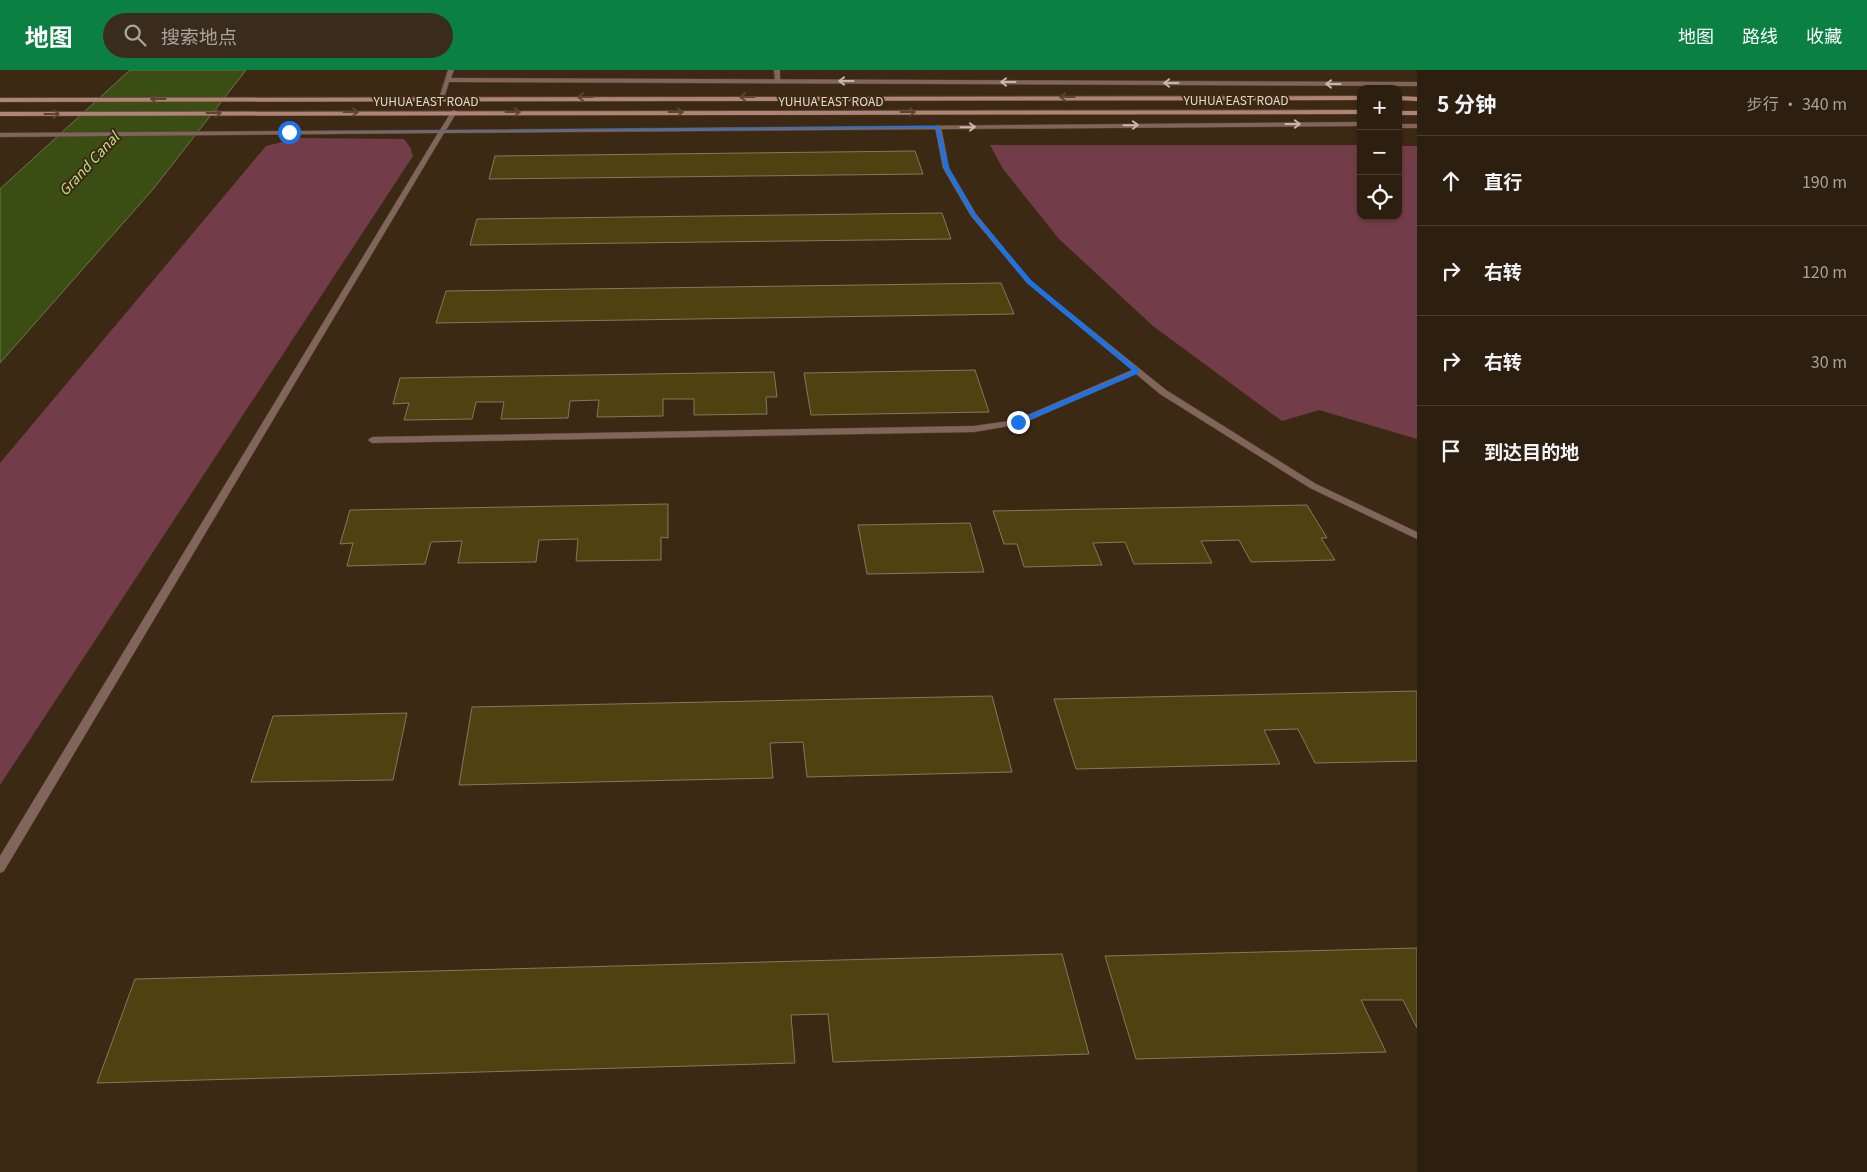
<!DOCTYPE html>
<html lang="zh">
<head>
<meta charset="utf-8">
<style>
	:root { --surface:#2d1f0f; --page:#392c1d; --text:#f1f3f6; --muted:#a7a29e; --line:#483d2f; --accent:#0b8043 }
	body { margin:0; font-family:Georgia,"Noto Sans SC",serif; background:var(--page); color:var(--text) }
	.controls { position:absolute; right:15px; top:15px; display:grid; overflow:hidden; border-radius:10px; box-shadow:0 1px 4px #0004 }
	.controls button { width:45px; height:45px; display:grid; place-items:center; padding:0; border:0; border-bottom:1px solid var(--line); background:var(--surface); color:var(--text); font:25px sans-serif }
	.stop { position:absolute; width:15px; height:15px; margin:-11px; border:4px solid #1a73e8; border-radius:50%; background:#fff }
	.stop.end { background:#1a73e8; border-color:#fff; box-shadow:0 1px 5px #0008 }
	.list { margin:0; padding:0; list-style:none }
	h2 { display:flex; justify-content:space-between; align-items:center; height:65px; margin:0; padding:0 20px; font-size:21px }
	h2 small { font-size:16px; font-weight:400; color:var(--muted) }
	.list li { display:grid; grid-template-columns:32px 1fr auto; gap:15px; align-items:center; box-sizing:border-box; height:90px; padding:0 20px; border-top:1px solid var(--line) }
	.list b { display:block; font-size:19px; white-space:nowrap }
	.list em { font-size:16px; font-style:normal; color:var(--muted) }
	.icon { flex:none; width:28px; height:28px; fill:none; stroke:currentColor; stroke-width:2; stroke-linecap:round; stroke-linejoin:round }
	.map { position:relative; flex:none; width:1417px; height:1102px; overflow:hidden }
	header { display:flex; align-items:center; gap:30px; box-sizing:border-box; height:70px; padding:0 25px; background:var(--accent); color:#fff }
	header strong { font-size:24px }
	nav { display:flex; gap:28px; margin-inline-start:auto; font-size:18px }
	.search { width:350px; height:45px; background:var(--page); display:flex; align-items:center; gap:12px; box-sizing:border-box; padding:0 18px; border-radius:28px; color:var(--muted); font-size:19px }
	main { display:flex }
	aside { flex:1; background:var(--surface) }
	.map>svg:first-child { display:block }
</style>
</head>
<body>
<header>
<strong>地图</strong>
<div class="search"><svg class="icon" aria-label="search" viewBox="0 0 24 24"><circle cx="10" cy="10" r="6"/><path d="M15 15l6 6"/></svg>搜索地点</div>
<nav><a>地图</a><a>路线</a><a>收藏</a></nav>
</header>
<main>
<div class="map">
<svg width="1417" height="1102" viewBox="0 0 1417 1102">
	<rect width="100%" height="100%" fill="#3c2914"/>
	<g fill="#723d48">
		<path d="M298,68L404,69L410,77L413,86L0,715V393L266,76Z"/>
		<path d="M990,75H1361V146H1398V76H1417V369L1319,340L1282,351L1153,256L1059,169L1003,99Z"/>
	</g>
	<path fill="#3a4e14" stroke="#6d774b" d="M130,0H246L154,118L0,293V119Z"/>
	<g fill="#4e4310" stroke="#807a5c">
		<path d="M915,81L923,104L489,109L495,86Z"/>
		<path d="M942,143L951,169L470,175L477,149Z"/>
		<path d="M1001,213L1014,244L436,253L446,221Z"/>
		<path d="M975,300L989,342L811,345L804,303Z"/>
		<path d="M774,302L777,327H766L767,344L694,345V329H663V346L597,347L599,330L570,331L568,348L501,349L504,332H476L472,349L404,350L409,333L393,334L400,308Z"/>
		<path d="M668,434V468L661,467V490L576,491L578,469L539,470L536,492L458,493L462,471L431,472L425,494L347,496L353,473L340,474L350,440Z"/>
		<path d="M1307,435L1327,468H1321L1335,490L1251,492L1239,470L1201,471L1212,493L1134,494L1125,472L1093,473L1102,495L1024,497L1017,474H1004L993,441Z"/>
		<path d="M970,453L984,502L867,504L858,455Z"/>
		<path d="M1417,621V691L1315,693L1298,659L1264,660L1280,694L1076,699L1054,629Z"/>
		<path d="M992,626L1012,702L807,707L803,672L770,673L773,708L459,715L472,637Z"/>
		<path d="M407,643L393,710L251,712L273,646Z"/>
		<path d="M1417,878V958L1403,930H1361L1386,982L1136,989L1105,886Z"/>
		<path d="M1062,884L1089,984L833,992L828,944L791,945L795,993L97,1013L135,909Z"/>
	</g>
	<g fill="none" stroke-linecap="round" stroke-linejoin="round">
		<defs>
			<g id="lane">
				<path d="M774,0H780V12L775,11Z"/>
				<path d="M938,55L941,57L949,98L976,144L1031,211L1166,320L1316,414L1417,462V469L1310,418L1160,324L1136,304L1021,354L974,362L372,373L368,370L372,367L974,356L1016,350L1132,300L1027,213L971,146L943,98L935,57Z"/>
			</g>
			<g id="street">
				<path d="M448,0H454L451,8L1417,12V16L449,12L444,28L439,29Z"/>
				<path d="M454,40L457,42L446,60L1361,52V56L444,63L4,801L0,803V786L438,63L0,67V63L440,60L452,41Z"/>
				<rect x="1398" y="54" width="19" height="4"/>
			</g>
			<g id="secondary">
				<path d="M1361,26V30L0,32V28Z"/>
				<path d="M1398,26L1417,27V31L1398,30Z"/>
				<path d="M1361,40V44L0,46V42Z"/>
				<rect x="1398" y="41" width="19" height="4"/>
			</g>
		</defs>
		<use href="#lane" stroke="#574531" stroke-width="1"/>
		<use href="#street" stroke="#574531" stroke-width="1"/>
		<use href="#secondary" stroke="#574531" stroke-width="1"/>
		<use href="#lane" fill="#81655c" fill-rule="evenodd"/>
		<use href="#street" fill="#81655c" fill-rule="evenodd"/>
		<use href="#secondary" fill="#af8376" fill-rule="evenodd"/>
	</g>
	<defs><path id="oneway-shaft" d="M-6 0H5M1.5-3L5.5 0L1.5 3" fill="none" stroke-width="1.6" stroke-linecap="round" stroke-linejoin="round" transform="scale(1.25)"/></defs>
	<g stroke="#c7b6aa">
		<use href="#oneway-shaft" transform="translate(846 11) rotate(-180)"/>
		<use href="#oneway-shaft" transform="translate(1008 12) rotate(-180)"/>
		<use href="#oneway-shaft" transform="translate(1171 13) rotate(-180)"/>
		<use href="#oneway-shaft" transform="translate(1333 14) rotate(-180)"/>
		<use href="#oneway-shaft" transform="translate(1293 54)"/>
		<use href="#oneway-shaft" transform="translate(1131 55) rotate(-1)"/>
		<use href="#oneway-shaft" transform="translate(968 57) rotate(-1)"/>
	</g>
	<g stroke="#5e4431">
		<use href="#oneway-shaft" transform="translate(585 27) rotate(180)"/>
		<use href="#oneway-shaft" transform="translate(747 27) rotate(180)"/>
		<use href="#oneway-shaft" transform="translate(1067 27) rotate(180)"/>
		<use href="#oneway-shaft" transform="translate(158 29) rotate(180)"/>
		<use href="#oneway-shaft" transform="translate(351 42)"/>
		<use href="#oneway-shaft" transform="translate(513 42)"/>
		<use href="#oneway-shaft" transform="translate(676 42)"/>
		<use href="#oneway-shaft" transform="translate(908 42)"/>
		<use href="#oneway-shaft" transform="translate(214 43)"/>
		<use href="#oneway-shaft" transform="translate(52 44)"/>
	</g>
	<path fill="#1a73e8" d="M939,56L949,98L976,145L1031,210L1139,300V303L1020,354H1015V351L1133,301L1027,213L972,146L944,98L936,58L287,62Z"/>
	<g text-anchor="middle" stroke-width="4" stroke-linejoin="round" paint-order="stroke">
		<g font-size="12" fill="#e5d8cc" stroke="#3c2914">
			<text x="1236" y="35">YUHUA EAST ROAD</text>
			<text x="426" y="36">YUHUA EAST ROAD</text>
			<text x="831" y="36">YUHUA EAST ROAD</text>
		</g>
		<g font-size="14" font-style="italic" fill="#bcde8a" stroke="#3c2914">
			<text transform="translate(89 94) rotate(-47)" y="5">Grand Canal</text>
		</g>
	</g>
</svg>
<div class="controls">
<button>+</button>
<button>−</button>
<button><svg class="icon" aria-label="locate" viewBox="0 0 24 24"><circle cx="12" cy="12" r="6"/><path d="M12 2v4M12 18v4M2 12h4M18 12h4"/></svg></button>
</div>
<div class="stop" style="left:289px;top:62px"></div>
<div class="stop end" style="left:1018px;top:352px"></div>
</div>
<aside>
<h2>5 分钟<small>步行 · 340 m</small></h2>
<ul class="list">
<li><svg class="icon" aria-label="ahead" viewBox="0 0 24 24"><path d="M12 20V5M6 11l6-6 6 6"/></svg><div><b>直行</b></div><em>190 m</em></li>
<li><svg class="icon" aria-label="right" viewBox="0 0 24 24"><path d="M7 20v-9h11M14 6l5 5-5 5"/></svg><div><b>右转</b></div><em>120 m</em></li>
<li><svg class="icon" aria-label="right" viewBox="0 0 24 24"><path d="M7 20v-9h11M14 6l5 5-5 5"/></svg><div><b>右转</b></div><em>30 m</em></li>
<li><svg class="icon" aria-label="arrive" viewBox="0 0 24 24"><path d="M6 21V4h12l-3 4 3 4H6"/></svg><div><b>到达目的地</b></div></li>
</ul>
</aside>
</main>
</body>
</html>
